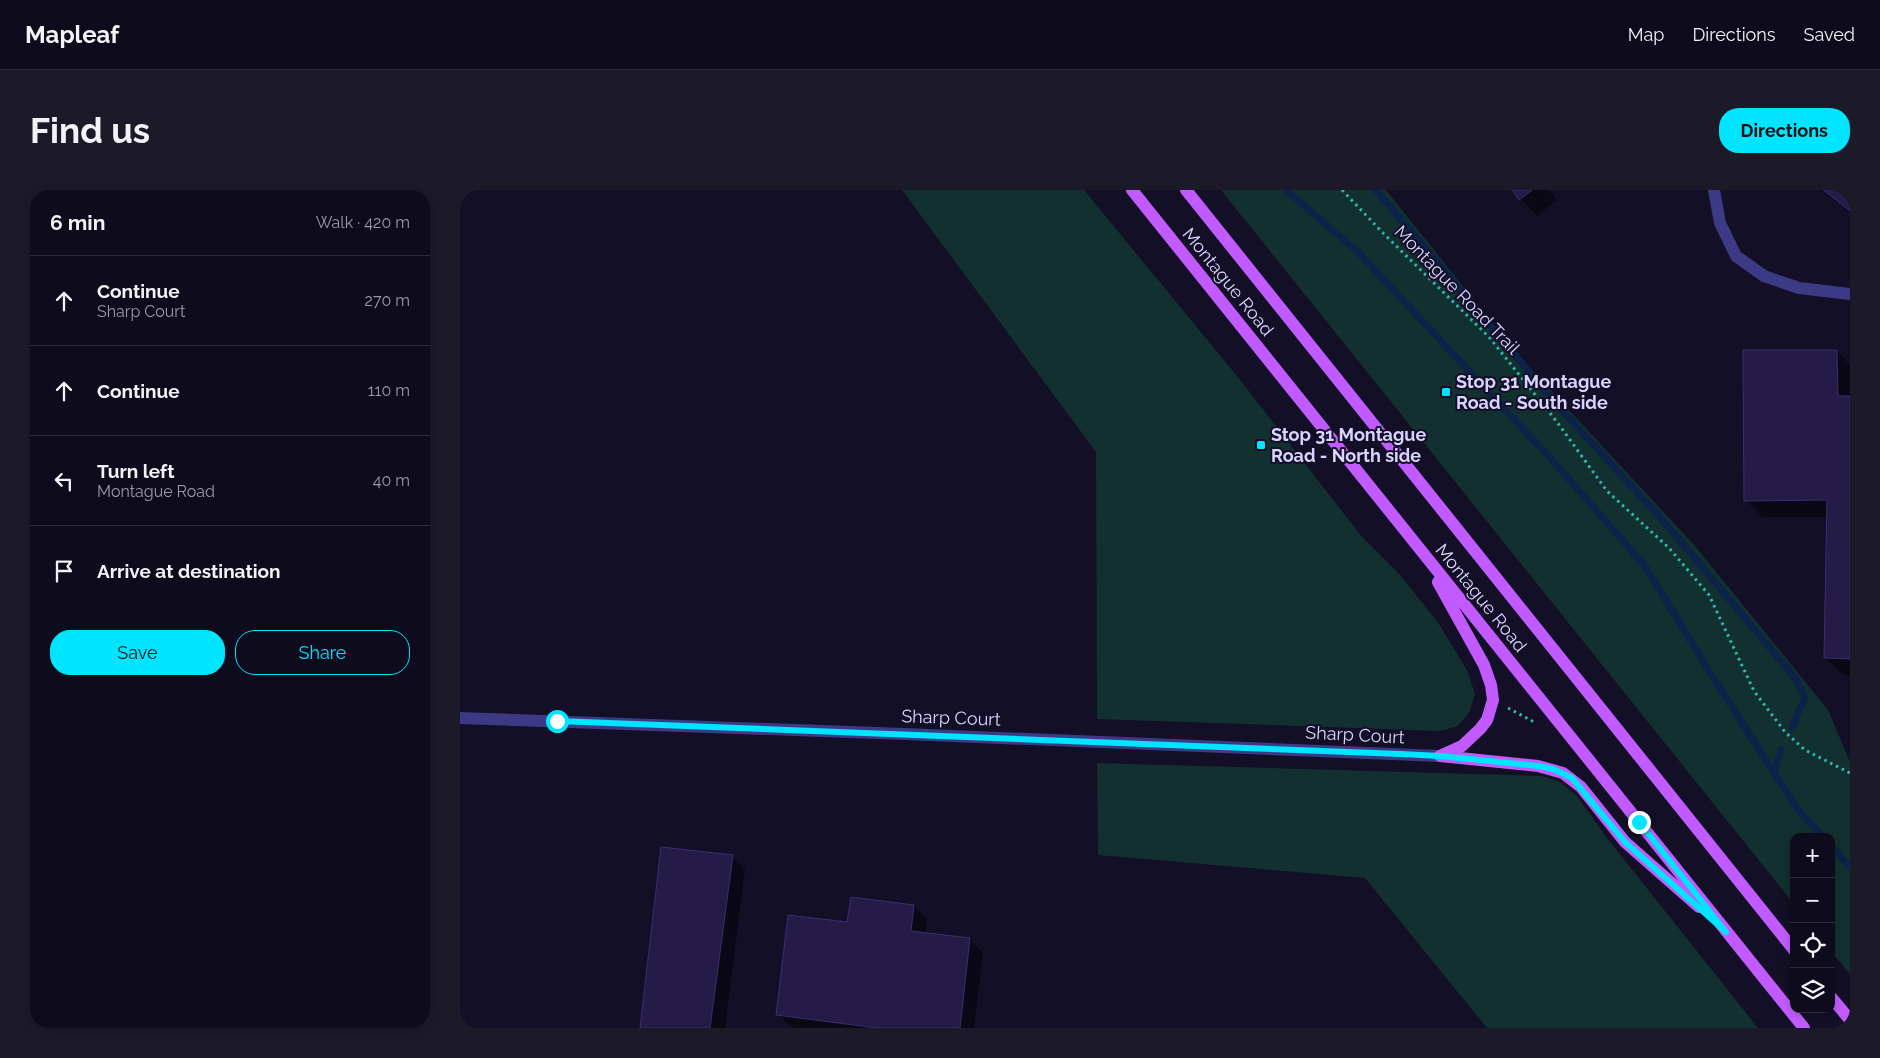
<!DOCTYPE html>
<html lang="en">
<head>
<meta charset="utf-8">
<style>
	:root { --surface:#0e0b1c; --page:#1c1929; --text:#f1f3f6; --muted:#9b9ba3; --line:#2e2b3b; --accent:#00e5ff }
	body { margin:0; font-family:Raleway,sans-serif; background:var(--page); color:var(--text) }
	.controls { position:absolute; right:15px; bottom:15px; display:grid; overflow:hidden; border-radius:10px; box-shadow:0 2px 8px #0003 }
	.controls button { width:45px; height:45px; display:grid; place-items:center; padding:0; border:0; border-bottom:1px solid var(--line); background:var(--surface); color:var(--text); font:25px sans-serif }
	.stop { position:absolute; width:15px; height:15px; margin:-11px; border:4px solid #00e5ff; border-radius:50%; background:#fff }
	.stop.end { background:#00e5ff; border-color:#fff; box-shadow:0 1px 5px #0008 }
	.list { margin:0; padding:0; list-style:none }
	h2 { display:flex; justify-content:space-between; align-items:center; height:65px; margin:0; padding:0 20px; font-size:21px }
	h2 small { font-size:16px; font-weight:400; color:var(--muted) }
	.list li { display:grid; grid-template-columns:32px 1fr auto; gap:15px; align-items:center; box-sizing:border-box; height:90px; padding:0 20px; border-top:1px solid var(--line) }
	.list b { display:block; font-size:19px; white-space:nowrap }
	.list p { margin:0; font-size:16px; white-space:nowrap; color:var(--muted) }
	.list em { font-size:16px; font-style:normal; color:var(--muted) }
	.actions { display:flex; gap:10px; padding:15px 20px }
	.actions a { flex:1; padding:11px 0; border:1px solid var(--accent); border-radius:20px; text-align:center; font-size:18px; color:var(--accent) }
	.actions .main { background:var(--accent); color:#111 }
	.icon { flex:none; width:28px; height:28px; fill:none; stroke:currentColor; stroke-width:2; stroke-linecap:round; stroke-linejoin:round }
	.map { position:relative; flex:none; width:1390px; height:838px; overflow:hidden; border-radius:20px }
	header { display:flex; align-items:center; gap:30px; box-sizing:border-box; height:70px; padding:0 25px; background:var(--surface); border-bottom:1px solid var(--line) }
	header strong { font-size:24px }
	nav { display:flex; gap:28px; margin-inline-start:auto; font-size:18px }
	.intro { display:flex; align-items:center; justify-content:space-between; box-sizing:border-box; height:120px; padding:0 30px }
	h1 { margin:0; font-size:35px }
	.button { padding:12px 22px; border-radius:20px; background:var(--accent); color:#111; font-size:18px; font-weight:700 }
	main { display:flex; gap:30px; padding:0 30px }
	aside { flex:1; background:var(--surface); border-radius:20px; box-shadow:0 2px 8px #0003 }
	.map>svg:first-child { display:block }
</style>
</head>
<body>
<header>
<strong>Mapleaf</strong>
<nav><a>Map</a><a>Directions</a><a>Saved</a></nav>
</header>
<div class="intro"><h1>Find us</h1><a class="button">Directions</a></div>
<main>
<aside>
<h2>6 min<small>Walk · 420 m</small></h2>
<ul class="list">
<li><svg class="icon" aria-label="ahead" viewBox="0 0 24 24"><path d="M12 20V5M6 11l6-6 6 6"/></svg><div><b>Continue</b><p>Sharp Court</p></div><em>270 m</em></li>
<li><svg class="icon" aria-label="ahead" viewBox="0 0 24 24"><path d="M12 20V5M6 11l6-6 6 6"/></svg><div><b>Continue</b></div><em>110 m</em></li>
<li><svg class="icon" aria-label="left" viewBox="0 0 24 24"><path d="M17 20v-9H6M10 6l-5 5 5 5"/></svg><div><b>Turn left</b><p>Montague Road</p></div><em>40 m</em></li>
<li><svg class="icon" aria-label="arrive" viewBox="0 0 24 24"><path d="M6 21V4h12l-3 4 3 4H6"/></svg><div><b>Arrive at destination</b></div></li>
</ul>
<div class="actions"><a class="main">Save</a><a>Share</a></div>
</aside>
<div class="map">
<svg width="1390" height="838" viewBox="0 0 1390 838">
	<rect width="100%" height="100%" fill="#130f26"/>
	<g fill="#12302f">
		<path d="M442,0H624L777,186L902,347L940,385L977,431L1007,480L1015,504L1010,521L998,536L980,541L637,529L636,262Z"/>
		<path d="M761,0H926L1058,165L1236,357L1368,520L1390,572V784L1371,761V647H1334V714Z"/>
		<path d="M637,573L1081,586L1100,592L1117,606L1147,648L1298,838H1027L905,688L638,665Z"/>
	</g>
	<g fill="#0007">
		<path d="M1053,0H1089L1097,10L1077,26Z"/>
		<path d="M1360,0H1390V22Z"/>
		<path d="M1377,161L1390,175V485L1382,484L1365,467L1368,327H1302L1286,310Z"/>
		<path d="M272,666L285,679L265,838H181Z"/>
		<path d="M392,709L454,716L467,729L465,744L510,750L523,763L514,838H336L331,837L318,824L388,734Z"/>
	</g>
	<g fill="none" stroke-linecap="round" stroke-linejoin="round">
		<g stroke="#0c2248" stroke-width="7">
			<path d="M826,0L897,61L1093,271L1185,376L1249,481L1338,620L1363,647"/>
			<path d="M916,0L1098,216L1206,334L1336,489L1345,508L1332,537"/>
			<path d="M1314,583L1321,560"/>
			<path d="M1371,656L1390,677"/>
		</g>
	</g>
	<g fill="#241b47" stroke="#3b2d73">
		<path d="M1052,0H1072L1059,10Z"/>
		<path d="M1363,0H1390V21Z"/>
		<path d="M1283,160H1377L1378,206H1390V469L1364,468L1367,310L1284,311Z"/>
		<path d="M201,657L273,665L250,838H180Z"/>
		<path d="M391,707L454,715L451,741L510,748L500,838H417L316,825L328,725L387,732Z"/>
	</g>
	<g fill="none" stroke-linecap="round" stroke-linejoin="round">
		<g stroke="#2fb8b0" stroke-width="3" stroke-dasharray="2.5 4" stroke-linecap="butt">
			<path d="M882,0L923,43L1029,147L1097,232L1147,301L1209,358L1249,405L1294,501L1325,542L1345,560L1390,583"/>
			<path d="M1048,518L1076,533"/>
		</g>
		<g stroke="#3d3a85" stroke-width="12">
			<path d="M1254,0L1260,33L1276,66L1304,86L1339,98L1390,104"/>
			<path d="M0,528L445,544L980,566"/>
		</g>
		<g stroke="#c25bff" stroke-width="12">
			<path d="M672,0L1344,838"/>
			<path d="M726,0L1334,760"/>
			<path d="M978,392L1024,475L1031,495L1033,510L1027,530L1020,539L1002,556L982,565"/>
			<path d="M980,566L1078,576L1103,583L1121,597L1165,652L1239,717"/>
			<path d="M1371,807L1390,830"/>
		</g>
	</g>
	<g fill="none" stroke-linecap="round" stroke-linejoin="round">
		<path stroke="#00e5ff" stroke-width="6" d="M97,531L941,564L980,566L1078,576L1093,579L1112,588L1165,652L1266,742L1179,632"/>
	</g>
	<g fill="#00e5ff" stroke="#130f26" stroke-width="2">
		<rect x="981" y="197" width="10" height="10" rx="2.5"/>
		<rect x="796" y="250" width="10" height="10" rx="2.5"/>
	</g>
	<g text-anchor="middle" stroke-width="4" stroke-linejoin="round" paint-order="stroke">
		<g font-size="18" fill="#d9d4ff" stroke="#130f26">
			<text transform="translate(768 92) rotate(51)" y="6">Montague Road</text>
			<text transform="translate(997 100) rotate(46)" y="6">Montague Road Trail</text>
			<text transform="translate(1021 408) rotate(51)" y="6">Montague Road</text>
			<text transform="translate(491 528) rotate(2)" y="6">Sharp Court</text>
			<text transform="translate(895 545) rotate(3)" y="6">Sharp Court</text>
		</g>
		<g font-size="18" font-weight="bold" fill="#d9d4ff" stroke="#130f26" text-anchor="start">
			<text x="996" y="198">Stop 31 Montague<tspan x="996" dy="21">Road - South side</tspan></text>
			<text x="811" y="251">Stop 31 Montague<tspan x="811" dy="21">Road - North side</tspan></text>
		</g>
	</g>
</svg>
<div class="controls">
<button>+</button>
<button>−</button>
<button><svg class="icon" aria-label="locate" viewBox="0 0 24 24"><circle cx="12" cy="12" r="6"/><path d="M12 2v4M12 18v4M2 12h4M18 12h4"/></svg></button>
<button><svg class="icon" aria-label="layers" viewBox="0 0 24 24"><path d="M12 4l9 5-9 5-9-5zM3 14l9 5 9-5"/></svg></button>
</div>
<div class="stop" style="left:97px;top:531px"></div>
<div class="stop end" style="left:1179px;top:632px"></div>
</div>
</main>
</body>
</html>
